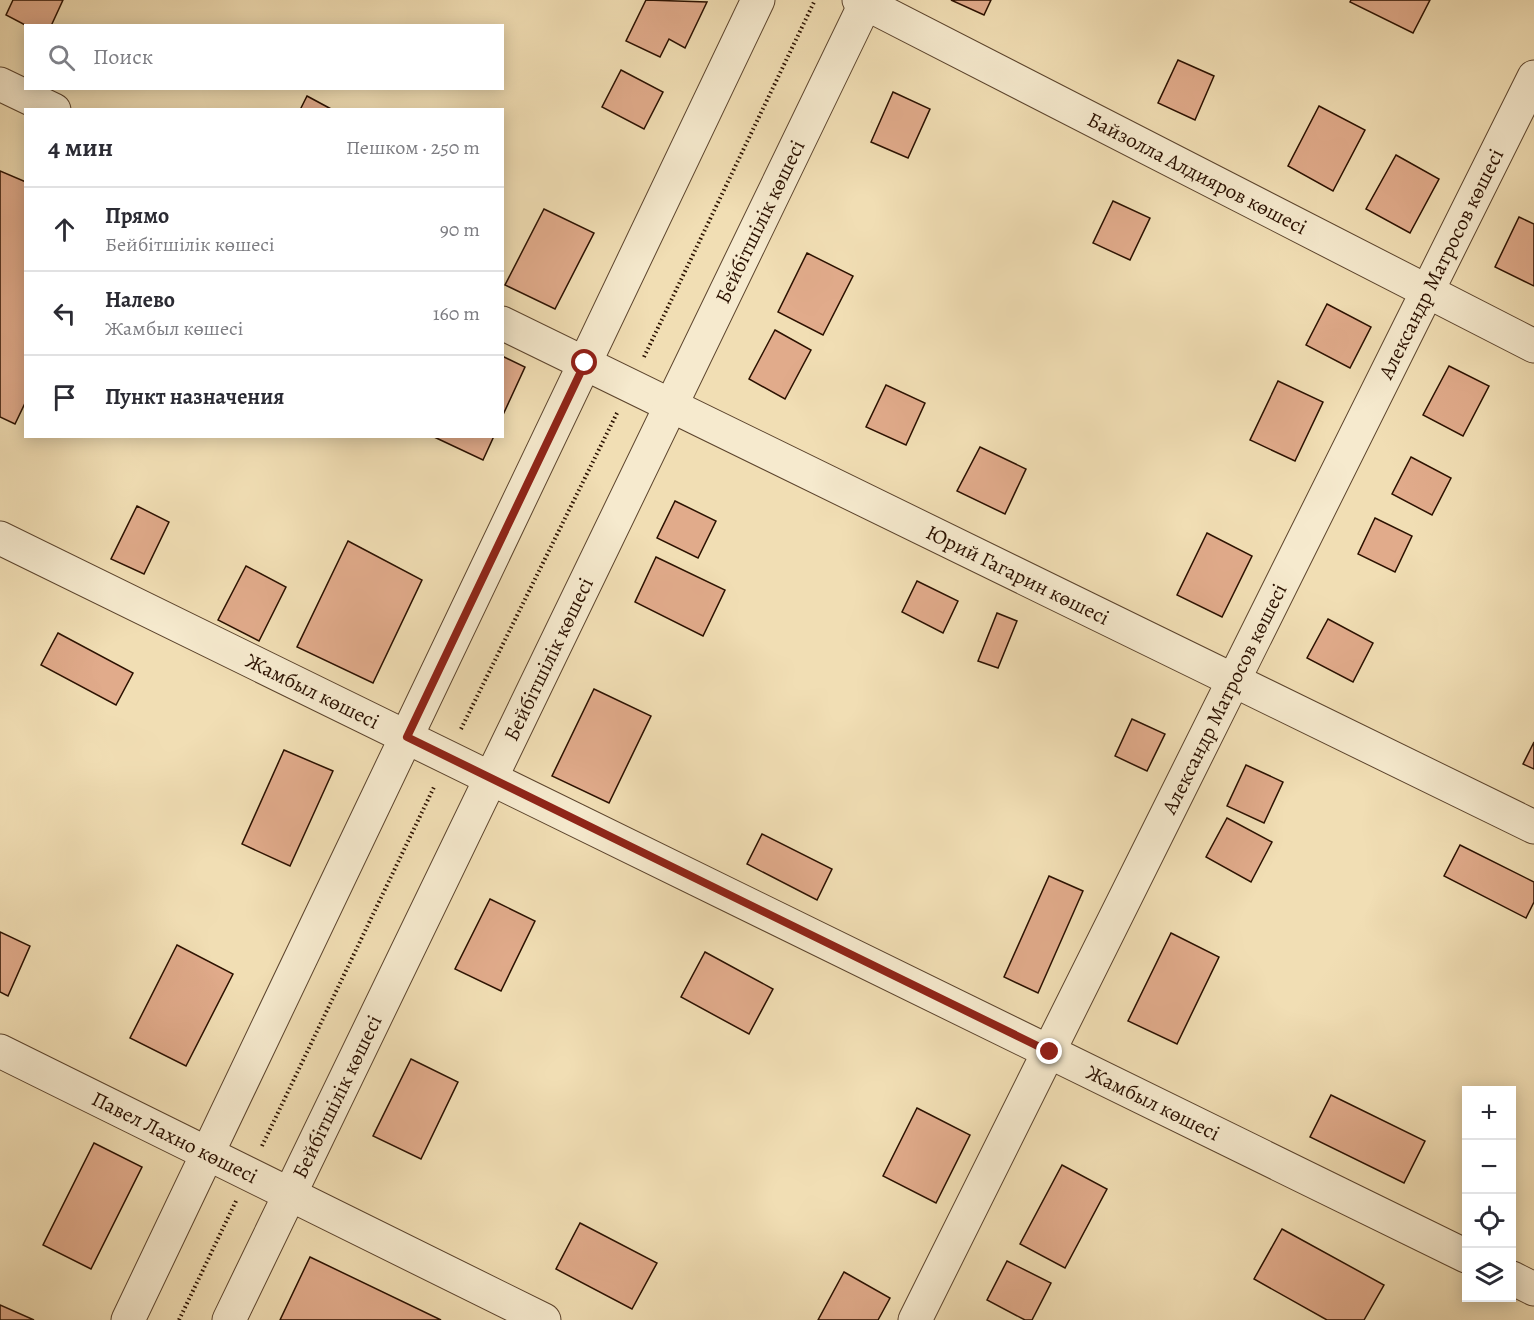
<!DOCTYPE html>
<html lang="ru">
<head>
<meta charset="utf-8">
<style>
	:root { --surface:#fff; --page:#f7f7f7; --text:#2b2b33; --muted:#7c7c81; --line:#e1e1e2 }
	body { margin:0; font-family:Alegreya,serif; background:var(--page); color:var(--text) }
	.controls { position:absolute; right:18px; bottom:18px; display:grid; overflow:hidden; border-radius:0px; box-shadow:0 3px 15px #0003 }
	.controls button { width:54px; height:54px; display:grid; place-items:center; padding:0; border:0; border-bottom:2px solid var(--line); background:var(--surface); color:var(--text); font:30px sans-serif }
	.stop { position:absolute; width:18px; height:18px; margin:-14px; border:4px solid #8f2418; border-radius:50%; background:#fff }
	.stop.end { background:#8f2418; border-color:#fff; box-shadow:0 2px 6px #0008 }
	.list { margin:0; padding:0; list-style:none }
	h2 { display:flex; justify-content:space-between; align-items:center; height:78px; margin:0; padding:0 24px; font-size:26px }
	h2 small { font-size:20px; font-weight:400; color:var(--muted) }
	.list li { display:grid; grid-template-columns:39px 1fr auto; gap:18px; align-items:center; box-sizing:border-box; height:84px; padding:0 24px; border-top:2px solid var(--line) }
	.list b { display:block; font-size:22px; white-space:nowrap }
	.list p { margin:0; font-size:20px; white-space:nowrap; color:var(--muted) }
	.list em { font-size:20px; font-style:normal; color:var(--muted) }
	.icon { flex:none; width:33px; height:33px; fill:none; stroke:currentColor; stroke-width:2; stroke-linecap:round; stroke-linejoin:round }
	.map { position:relative; flex:none; width:1534px; height:1320px; overflow:hidden }
	.search { position:absolute; background:var(--surface); box-shadow:0 3px 15px #0003; left:24px; top:24px; width:480px; height:66px; display:flex; align-items:center; gap:15px; box-sizing:border-box; padding:0 21px; border-radius:0px; color:var(--muted); font-size:22px }
	.panel { position:absolute; background:var(--surface); box-shadow:0 3px 15px #0003; left:24px; top:108px; width:480px; height:330px; border-radius:0px }
	.map>svg:first-child { display:block }
</style>
</head>
<body>
<div class="map">
<svg width="1534" height="1320" viewBox="0 0 1534 1320">
	<rect width="100%" height="100%" fill="#f1deb4"/>
	<filter id="stains"><feTurbulence type="fractalNoise" baseFrequency=".00333" numOctaves="4"/><feColorMatrix values="0 0 0 0 .2 0 0 0 0 .09 0 0 0 0 .02 0 0 0 .5 -.17"/></filter>
	<radialGradient id="worn" r=".72"><stop offset=".6" stop-color="#630" stop-opacity="0"/><stop offset="1" stop-color="#630" stop-opacity=".3"/></radialGradient>
	<g fill="#e1ab8b" stroke="#2b1100" stroke-width="1.5">
		<path d="M13,0H63L51,26H27L6,15Z"/>
		<path d="M646,0L707,2L685,48L669,39L660,57L626,41Z"/>
		<path d="M951,0H991L984,15Z"/>
		<path d="M1351,0H1430L1413,33L1350,2Z"/>
		<path d="M1178,60L1214,76L1195,120L1158,103Z"/>
		<path d="M621,70L663,92L644,129L602,107Z"/>
		<path d="M893,92L930,109L908,158L871,142Z"/>
		<path d="M307,96L333,110H300Z"/>
		<path d="M1319,106L1365,130L1333,191L1288,166Z"/>
		<path d="M1396,155L1439,179L1410,233L1366,209Z"/>
		<path d="M0,171L26,182V401L15,424L0,417Z"/>
		<path d="M1113,201L1150,218L1130,260L1093,243Z"/>
		<path d="M544,209L594,233L555,309L505,285Z"/>
		<path d="M1519,217L1534,224V286L1495,267Z"/>
		<path d="M807,253L853,276L823,335L778,312Z"/>
		<path d="M1327,304L1371,327L1350,368L1306,345Z"/>
		<path d="M775,330L811,350L785,399L749,379Z"/>
		<path d="M502,356L525,367L502,417Z"/>
		<path d="M1449,366L1489,386L1463,436L1423,415Z"/>
		<path d="M1278,381L1323,402L1295,461L1250,440Z"/>
		<path d="M886,385L925,403L906,445L866,427Z"/>
		<path d="M432,436H494L483,460Z"/>
		<path d="M980,447L1026,469L1005,514L957,491Z"/>
		<path d="M1411,457L1451,478L1432,515L1392,494Z"/>
		<path d="M675,501L716,521L698,558L657,538Z"/>
		<path d="M137,506L169,522L144,574L111,559Z"/>
		<path d="M1375,518L1412,536L1395,572L1358,554Z"/>
		<path d="M1207,533L1252,556L1222,617L1177,595Z"/>
		<path d="M348,541L422,580L373,683L297,647Z"/>
		<path d="M656,557L725,590L703,636L635,602Z"/>
		<path d="M246,566L286,587L259,641L218,620Z"/>
		<path d="M917,581L958,601L943,633L902,612Z"/>
		<path d="M997,613L1017,621L998,668L978,661Z"/>
		<path d="M1328,619L1373,643L1353,682L1307,658Z"/>
		<path d="M58,633L133,673L116,705L41,665Z"/>
		<path d="M594,689L651,716L609,803L552,776Z"/>
		<path d="M1132,719L1165,734L1147,771L1115,756Z"/>
		<path d="M1534,742V769L1523,764Z"/>
		<path d="M284,750L333,771L290,866L242,844Z"/>
		<path d="M1246,765L1283,782L1264,823L1227,806Z"/>
		<path d="M1227,818L1272,842L1251,882L1206,857Z"/>
		<path d="M762,834L832,869L817,900L747,864Z"/>
		<path d="M1460,845L1534,882V902L1526,918L1444,876Z"/>
		<path d="M1049,876L1083,891L1038,993L1004,977Z"/>
		<path d="M490,899L535,921L501,991L455,969Z"/>
		<path d="M0,932L30,946L8,996L0,992Z"/>
		<path d="M1171,933L1219,957L1177,1044L1128,1021Z"/>
		<path d="M177,945L233,974L186,1066L130,1038Z"/>
		<path d="M705,952L773,989L749,1034L681,997Z"/>
		<path d="M411,1059L458,1082L421,1159L373,1136Z"/>
		<path d="M1331,1095L1425,1141L1404,1183L1310,1137Z"/>
		<path d="M917,1108L970,1135L936,1203L883,1176Z"/>
		<path d="M94,1143L142,1167L91,1269L43,1245Z"/>
		<path d="M1062,1165L1107,1189L1065,1268L1020,1244Z"/>
		<path d="M580,1223L657,1263L632,1309L556,1269Z"/>
		<path d="M1282,1229L1384,1285L1364,1320H1327L1254,1279Z"/>
		<path d="M310,1257L441,1320H280Z"/>
		<path d="M1007,1261L1051,1283L1032,1320H1025L987,1300Z"/>
		<path d="M844,1272L890,1298L878,1320H818Z"/>
		<path d="M0,1305L34,1320H0Z"/>
	</g>
	<g fill="none" stroke-linecap="round" stroke-linejoin="round">
		<defs>
			<g id="minor">
				<path id="s1" d="M859,0L1534,346"/>
				<path d="M0,84L54,110"/>
				<path id="s2" d="M502,323L1534,827"/>
				<path id="s3" d="M0,538L1466,1256"/>
				<path id="s4" d="M0,1051L544,1320"/>
				<path d="M1512,1278L1534,1289"/>
				<path d="M128,1320L758,0"/>
				<path id="s5" d="M229,1320L867,0"/>
				<path id="s6" d="M915,1320L1534,77"/>
			</g>
		</defs>
		<use href="#minor" stroke="#5c442d" stroke-width="35"/>
		<g stroke="#2b1100" stroke-width="4" stroke-dasharray="1.5 3" stroke-linecap="butt">
			<path d="M644,357L815,0"/>
			<path d="M461,729L617,413"/>
			<path d="M262,1146L435,785"/>
			<path d="M179,1320L236,1201"/>
		</g>
		<use href="#minor" stroke="#f6eace" stroke-width="33"/>
	</g>
	<g fill="none" stroke-linecap="round" stroke-linejoin="round">
		<path stroke="#8f2418" stroke-width="8" d="M585,363L407,737L1050,1052"/>
	</g>
	<g text-anchor="middle" stroke-width="6" stroke-linejoin="round" paint-order="stroke">
		<g font-size="21" fill="#2b1100" stroke="#f6eace">
			<text dy="7" stroke="none"><textPath href="#s1" startOffset="380">Байзолла Алдияров көшесі</textPath></text>
			<text dy="7" stroke="none"><textPath href="#s5" startOffset="1220">Бейбітшілік көшесі</textPath></text>
			<text dy="7" stroke="none"><textPath href="#s6" startOffset="1180">Александр Матросов көшесі</textPath></text>
			<text dy="7" stroke="none"><textPath href="#s2" startOffset="574">Юрий Гагарин көшесі</textPath></text>
			<text dy="7" stroke="none"><textPath href="#s5" startOffset="734">Бейбітшілік көшесі</textPath></text>
			<text dy="7" stroke="none"><textPath href="#s3" startOffset="348">Жамбыл көшесі</textPath></text>
			<text dy="7" stroke="none"><textPath href="#s6" startOffset="694">Александр Матросов көшесі</textPath></text>
			<text dy="7" stroke="none"><textPath href="#s5" startOffset="248">Бейбітшілік көшесі</textPath></text>
			<text dy="7" stroke="none"><textPath href="#s3" startOffset="1284">Жамбыл көшесі</textPath></text>
			<text dy="7" stroke="none"><textPath href="#s4" startOffset="195">Павел Лахно көшесі</textPath></text>
		</g>
	</g>
	<rect width="100%" height="100%" filter="url(#stains)"/>
	<rect width="100%" height="100%" fill="url(#worn)"/>
</svg>
<div class="controls">
<button>+</button>
<button>−</button>
<button><svg class="icon" aria-label="locate" viewBox="0 0 24 24"><circle cx="12" cy="12" r="6"/><path d="M12 2v4M12 18v4M2 12h4M18 12h4"/></svg></button>
<button><svg class="icon" aria-label="layers" viewBox="0 0 24 24"><path d="M12 4l9 5-9 5-9-5zM3 14l9 5 9-5"/></svg></button>
</div>
<div class="stop" style="left:585px;top:363px"></div>
<div class="stop end" style="left:1050px;top:1052px"></div>
<div class="search"><svg class="icon" aria-label="search" viewBox="0 0 24 24"><circle cx="10" cy="10" r="6"/><path d="M15 15l6 6"/></svg>Поиск</div>
<section class="panel">
<h2>4 мин<small>Пешком · 250 m</small></h2>
<ul class="list">
<li><svg class="icon" aria-label="ahead" viewBox="0 0 24 24"><path d="M12 20V5M6 11l6-6 6 6"/></svg><div><b>Прямо</b><p>Бейбітшілік көшесі</p></div><em>90 m</em></li>
<li><svg class="icon" aria-label="left" viewBox="0 0 24 24"><path d="M17 20v-9H6M10 6l-5 5 5 5"/></svg><div><b>Налево</b><p>Жамбыл көшесі</p></div><em>160 m</em></li>
<li><svg class="icon" aria-label="arrive" viewBox="0 0 24 24"><path d="M6 21V4h12l-3 4 3 4H6"/></svg><div><b>Пункт назначения</b></div></li>
</ul>
</section>
</div>
</body>
</html>
